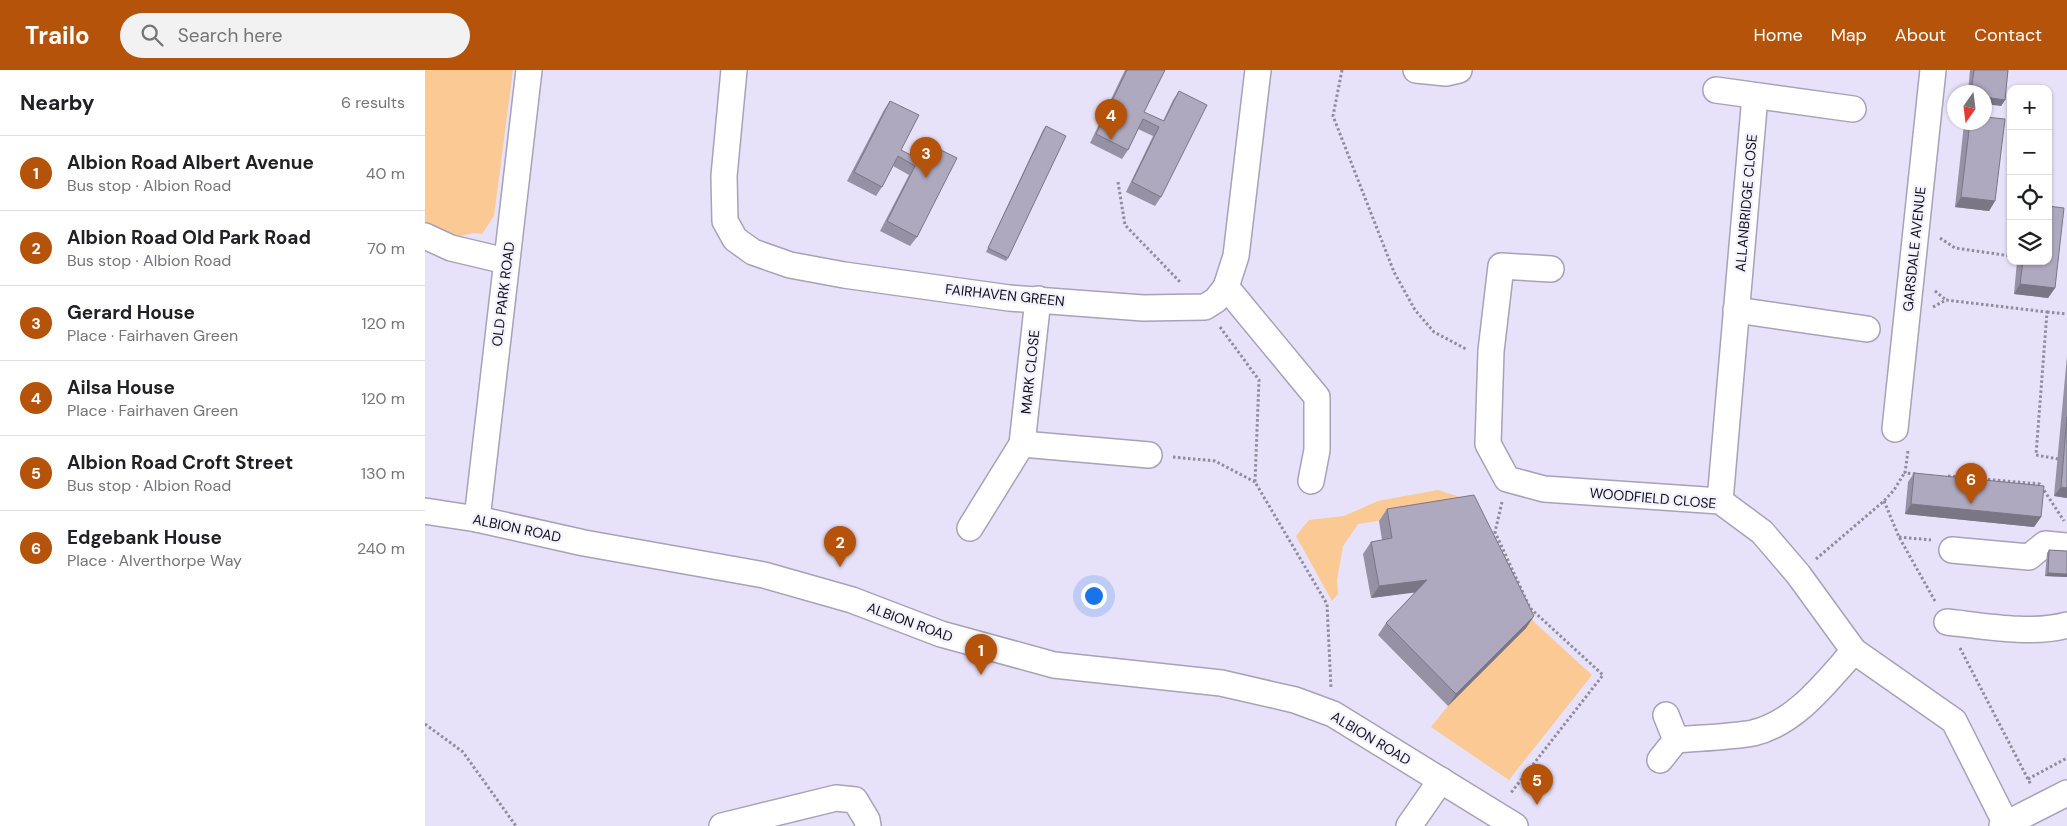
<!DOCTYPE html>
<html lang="en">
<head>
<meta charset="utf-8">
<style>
	:root { --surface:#fff; --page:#f2f2f2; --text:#202124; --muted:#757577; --line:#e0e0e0; --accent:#b45309 }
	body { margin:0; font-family:"DM Sans",sans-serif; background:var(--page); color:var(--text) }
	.controls { position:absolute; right:15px; top:15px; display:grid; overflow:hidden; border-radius:10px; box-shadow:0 1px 4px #0004 }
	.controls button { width:45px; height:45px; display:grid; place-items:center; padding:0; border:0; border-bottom:1px solid var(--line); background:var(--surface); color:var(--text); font:25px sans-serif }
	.compass { position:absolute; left:1522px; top:15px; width:45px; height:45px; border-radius:50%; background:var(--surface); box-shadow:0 1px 4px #0004; rotate:194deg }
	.you { position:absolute; left:668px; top:525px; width:18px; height:18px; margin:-12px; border:4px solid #fff; border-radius:50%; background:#1a73e8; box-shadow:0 0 0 8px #1a73e833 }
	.badge { display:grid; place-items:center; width:32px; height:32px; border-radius:50%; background:var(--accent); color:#fff; font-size:16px; font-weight:700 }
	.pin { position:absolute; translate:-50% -41px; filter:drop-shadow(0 1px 2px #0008) }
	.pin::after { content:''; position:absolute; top:26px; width:18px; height:15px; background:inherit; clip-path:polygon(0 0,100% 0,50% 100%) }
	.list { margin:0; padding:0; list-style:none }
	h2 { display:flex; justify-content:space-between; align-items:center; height:65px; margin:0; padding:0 20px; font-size:21px }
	h2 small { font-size:16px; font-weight:400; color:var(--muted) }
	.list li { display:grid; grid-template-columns:32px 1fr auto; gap:15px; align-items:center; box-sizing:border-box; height:75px; padding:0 20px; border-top:1px solid var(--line) }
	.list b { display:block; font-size:19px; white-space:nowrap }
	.list p { margin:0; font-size:16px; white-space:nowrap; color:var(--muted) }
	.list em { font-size:16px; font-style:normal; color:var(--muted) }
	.icon { flex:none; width:28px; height:28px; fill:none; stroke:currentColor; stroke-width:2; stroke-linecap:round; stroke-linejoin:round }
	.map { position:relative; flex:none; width:1642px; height:756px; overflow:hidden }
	header { display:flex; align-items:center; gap:30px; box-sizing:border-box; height:70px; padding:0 25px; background:var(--accent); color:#fff }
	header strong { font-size:24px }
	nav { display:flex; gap:28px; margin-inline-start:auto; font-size:18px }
	.search { width:350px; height:45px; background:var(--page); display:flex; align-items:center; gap:12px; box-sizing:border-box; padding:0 18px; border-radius:28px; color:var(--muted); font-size:19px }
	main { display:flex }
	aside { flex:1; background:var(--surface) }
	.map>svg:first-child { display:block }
</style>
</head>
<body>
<header>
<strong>Trailo</strong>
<div class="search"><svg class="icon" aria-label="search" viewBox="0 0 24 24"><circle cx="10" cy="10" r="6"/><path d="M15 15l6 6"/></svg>Search here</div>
<nav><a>Home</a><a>Map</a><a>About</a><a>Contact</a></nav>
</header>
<main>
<aside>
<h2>Nearby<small>6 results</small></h2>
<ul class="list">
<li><span class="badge">1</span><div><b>Albion Road Albert Avenue</b><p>Bus stop · Albion Road</p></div><em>40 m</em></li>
<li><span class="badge">2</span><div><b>Albion Road Old Park Road</b><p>Bus stop · Albion Road</p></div><em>70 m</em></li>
<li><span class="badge">3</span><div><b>Gerard House</b><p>Place · Fairhaven Green</p></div><em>120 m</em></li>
<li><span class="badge">4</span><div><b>Ailsa House</b><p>Place · Fairhaven Green</p></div><em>120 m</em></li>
<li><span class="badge">5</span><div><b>Albion Road Croft Street</b><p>Bus stop · Albion Road</p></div><em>130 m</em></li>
<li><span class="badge">6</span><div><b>Edgebank House</b><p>Place · Alverthorpe Way</p></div><em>240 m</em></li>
</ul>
</aside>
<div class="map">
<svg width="1642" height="756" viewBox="0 0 1642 756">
	<rect width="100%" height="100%" fill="#e7e2f9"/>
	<g fill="#fac994">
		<path d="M0,0H88L69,146L57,164L49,163L35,166L0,155Z"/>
		<path d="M1013,420L1041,429L1072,483L1109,552L1167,605L1084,710L1006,657L1023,636L1041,437L933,454L918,476L912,510L913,524L907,531L871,466L884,450L919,446L953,431Z"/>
	</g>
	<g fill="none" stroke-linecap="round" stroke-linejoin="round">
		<defs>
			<g id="minor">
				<path d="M309,0L299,106L300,151L310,169L328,182L365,195L419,205L584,228L718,238L780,237L791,230L801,217L811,186L833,0"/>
				<path d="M991,0L1021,3L1034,0"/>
				<path d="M1291,20L1428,39"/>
				<path d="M0,166L26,178L81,191"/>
				<path d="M1126,199L1076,196L1066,281L1063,374L1082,409L1119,419L1295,431L1337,462L1373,504L1429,581L1529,651L1581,754"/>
				<path d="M801,217L892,327V380L886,411"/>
				<path d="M1311,240L1442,259"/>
				<path d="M1470,359L1508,0"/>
				<path d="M597,374L724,385"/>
				<path d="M1295,431L1330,26"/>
				<path d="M0,441L52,449L159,473L339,505L427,530L516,564L629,595L796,613L870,630L908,644L1090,756"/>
				<path d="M52,449L104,0"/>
				<path d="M545,458L597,374L613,229"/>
				<path d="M1527,480L1604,487L1620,474L1642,476"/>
				<path d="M1522,552C1559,556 1607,565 1642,555"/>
				<path d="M1241,645L1251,670C1274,668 1306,667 1328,663C1371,653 1401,612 1429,581"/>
				<path d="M1235,690L1251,670"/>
				<path d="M297,756L411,728L430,730L442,750L443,756"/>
				<path d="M984,756L1016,710"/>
				<path d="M1577,756L1642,723"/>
			</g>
		</defs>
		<use href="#minor" stroke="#a7a2b7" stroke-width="28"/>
		<g stroke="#8f8c9d" stroke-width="3" stroke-dasharray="2.5 2.5" stroke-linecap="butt">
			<path d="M917,0L908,46L969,202L990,240L1009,262L1041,279"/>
			<path d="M693,112L700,155L756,213"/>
			<path d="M1515,168L1530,178L1586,186"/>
			<path d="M1510,221L1521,230"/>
			<path d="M1508,237L1521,230L1622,242L1611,385L1633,389"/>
			<path d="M1622,242L1642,244"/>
			<path d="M795,257L834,310L830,412L902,534L906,618"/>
			<path d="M1483,381L1480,403L1492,404"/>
			<path d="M748,387L790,391L830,412"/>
			<path d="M1523,406L1615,414L1639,451"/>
			<path d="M1459,431L1474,467L1510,531"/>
			<path d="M1077,432L1070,462L1105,538L1178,605L1085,724"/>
			<path d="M1474,467L1506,470"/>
			<path d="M1391,489L1459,431L1469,420L1480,402"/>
			<path d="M1535,578L1606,715"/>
			<path d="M0,654L38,682L91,756"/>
			<path d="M1603,709L1642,688"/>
		</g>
		<use href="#minor" stroke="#fff" stroke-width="25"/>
	</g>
	<g fill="#9691a4">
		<path d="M700,0H740L719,42L738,51L748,30L754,21L736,127L730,136L701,122L728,66L713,59L703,80L697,89L665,73Z"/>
		<path d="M1545,0H1583L1580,30L1576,36L1560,22H1543Z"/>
		<path d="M465,31L476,80L492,89L502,73L492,167L485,176L455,161L484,105L468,96L457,117L451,126L422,111L459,40Z"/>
		<path d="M1541,52H1560L1570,131L1564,141L1530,137L1539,54Z"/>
		<path d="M621,56L583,188L581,191L561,182L618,60Z"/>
		<path d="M1592,191H1623L1630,218L1623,228L1589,224Z"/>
		<path d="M1642,286V428L1629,426Z"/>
		<path d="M1489,403L1616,447L1609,457L1480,444L1483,412Z"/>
		<path d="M962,439L1109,546L1101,558L1023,636L953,565L961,553L990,522L946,528L938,484L946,472L957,470L954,451Z"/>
		<path d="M1624,480L1642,481V507L1620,506L1622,483Z"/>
	</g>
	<g fill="#7a7686">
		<path d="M1560,27L1580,30L1576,36L1560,34Z"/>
		<path d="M1536,127L1570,131L1564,141L1530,137Z"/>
		<path d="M1595,214L1630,218L1623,228L1589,224Z"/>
		<path d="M1636,417L1642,418V428L1629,426Z"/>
		<path d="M1486,434L1616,447L1609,457L1480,444Z"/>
		<path d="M1623,503L1642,504V507L1620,506Z"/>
		<path d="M1002,510L994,522L946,528L954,516Z"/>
		<path d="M1109,546L1101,558L1023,636L1031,624Z"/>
	</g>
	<g fill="#aea9bf" stroke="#7a7686">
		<path d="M702,0H740L719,42L739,51L754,21L782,35L736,127L707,112L734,57L718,49L703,80L671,64Z"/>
		<path d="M1549,0H1583L1580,30L1560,27V22H1546Z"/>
		<path d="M465,31L494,45L476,80L494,89L502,73L532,88L492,167L462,151L490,96L473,86L457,117L429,102Z"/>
		<path d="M1560,47L1580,49L1570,131L1536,127L1545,52H1560Z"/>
		<path d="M621,56L641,66L583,188L563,178Z"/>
		<path d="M1623,136L1639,138L1630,218L1595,214L1598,191H1623Z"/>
		<path d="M1642,347V418L1636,417Z"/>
		<path d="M1489,403L1619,416L1616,447L1486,434Z"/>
		<path d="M1049,425L1109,546L1031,624L961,553L1002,510L954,516L946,472L967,468L962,439Z"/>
		<path d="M1624,480L1642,481V504L1623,503Z"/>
	</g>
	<g text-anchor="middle" stroke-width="4.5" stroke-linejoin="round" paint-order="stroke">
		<g font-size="14" fill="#110f17" stroke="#f4f1fe">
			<text transform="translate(1321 133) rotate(-85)" y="5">ALLANBRIDGE CLOSE</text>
			<text transform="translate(1489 179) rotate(-84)" y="5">GARSDALE AVENUE</text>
			<text transform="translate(78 224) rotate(-83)" y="5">OLD PARK ROAD</text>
			<text transform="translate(580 225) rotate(6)" y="5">FAIRHAVEN GREEN</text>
			<text transform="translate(605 302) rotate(-84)" y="5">MARK CLOSE</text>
			<text transform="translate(1228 428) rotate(5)" y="5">WOODFIELD CLOSE</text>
			<text transform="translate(92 458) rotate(12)" y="5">ALBION ROAD</text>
			<text transform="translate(485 552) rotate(20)" y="5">ALBION ROAD</text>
			<text transform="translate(946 668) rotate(31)" y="5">ALBION ROAD</text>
		</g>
	</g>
</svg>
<div class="controls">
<button>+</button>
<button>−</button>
<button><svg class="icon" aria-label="locate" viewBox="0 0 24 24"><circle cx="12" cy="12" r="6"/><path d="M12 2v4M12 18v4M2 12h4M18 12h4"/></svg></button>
<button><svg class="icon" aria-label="layers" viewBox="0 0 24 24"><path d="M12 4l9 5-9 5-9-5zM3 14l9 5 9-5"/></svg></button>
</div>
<svg class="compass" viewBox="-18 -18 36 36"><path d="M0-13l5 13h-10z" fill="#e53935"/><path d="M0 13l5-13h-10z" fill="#757577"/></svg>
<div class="you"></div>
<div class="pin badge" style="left:556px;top:605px">1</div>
<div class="pin badge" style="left:415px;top:497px">2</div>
<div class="pin badge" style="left:501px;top:108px">3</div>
<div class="pin badge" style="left:686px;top:70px">4</div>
<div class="pin badge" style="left:1112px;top:735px">5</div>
<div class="pin badge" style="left:1546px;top:434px">6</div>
</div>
</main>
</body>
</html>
